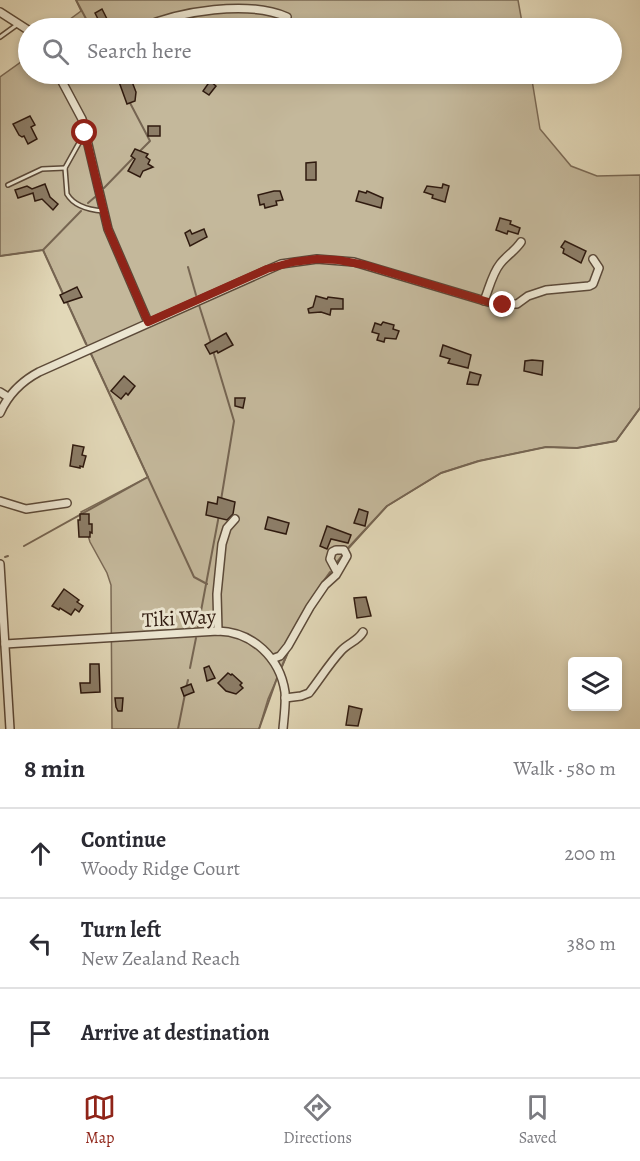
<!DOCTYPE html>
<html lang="en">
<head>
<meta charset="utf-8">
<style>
	:root { --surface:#fff; --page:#f7f7f7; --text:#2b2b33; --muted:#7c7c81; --line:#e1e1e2; --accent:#8f2418 }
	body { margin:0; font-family:Alegreya,serif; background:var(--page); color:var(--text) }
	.controls { position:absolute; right:18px; bottom:18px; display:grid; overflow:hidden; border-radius:6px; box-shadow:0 3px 9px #0003 }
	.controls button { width:54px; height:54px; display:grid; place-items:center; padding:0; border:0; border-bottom:2px solid var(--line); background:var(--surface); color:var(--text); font:30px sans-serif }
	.stop { position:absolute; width:18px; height:18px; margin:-14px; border:4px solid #8f2418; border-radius:50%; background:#fff }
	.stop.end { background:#8f2418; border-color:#fff; box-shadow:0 2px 6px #0008 }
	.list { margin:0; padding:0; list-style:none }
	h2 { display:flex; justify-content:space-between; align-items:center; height:78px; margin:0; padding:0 24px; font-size:26px }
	h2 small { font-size:20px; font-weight:400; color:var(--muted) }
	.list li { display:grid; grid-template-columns:39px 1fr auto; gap:18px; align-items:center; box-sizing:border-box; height:90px; padding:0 24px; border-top:2px solid var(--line) }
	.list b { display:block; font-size:22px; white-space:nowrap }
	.list p { margin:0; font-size:20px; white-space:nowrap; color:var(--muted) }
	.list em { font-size:20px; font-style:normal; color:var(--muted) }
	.icon { flex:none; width:33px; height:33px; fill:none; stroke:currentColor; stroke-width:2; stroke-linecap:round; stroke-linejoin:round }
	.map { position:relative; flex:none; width:640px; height:729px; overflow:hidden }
	.search { position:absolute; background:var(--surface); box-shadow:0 3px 9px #0003; left:18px; right:18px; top:18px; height:66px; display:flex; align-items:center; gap:15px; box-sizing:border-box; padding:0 21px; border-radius:33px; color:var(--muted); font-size:22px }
	.sheet { height:348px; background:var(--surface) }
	nav { display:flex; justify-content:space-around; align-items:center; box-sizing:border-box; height:84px; border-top:2px solid var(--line); background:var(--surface); font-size:16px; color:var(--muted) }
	nav a { display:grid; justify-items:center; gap:3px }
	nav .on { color:var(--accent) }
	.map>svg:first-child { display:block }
</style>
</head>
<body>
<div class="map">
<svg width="640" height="729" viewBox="0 0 640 729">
	<rect width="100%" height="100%" fill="#e2d8b8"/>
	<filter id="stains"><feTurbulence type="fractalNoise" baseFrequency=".00333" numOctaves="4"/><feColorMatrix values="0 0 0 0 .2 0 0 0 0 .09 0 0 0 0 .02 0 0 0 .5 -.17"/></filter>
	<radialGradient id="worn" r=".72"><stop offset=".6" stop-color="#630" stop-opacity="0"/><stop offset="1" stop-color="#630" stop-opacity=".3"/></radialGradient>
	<g fill="#c4b89b" stroke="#7a6955" stroke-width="1.5">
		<path d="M76,0H518L523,28H58L81,11Z"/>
		<path d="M28,57V74H531L540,129L571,166L597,176L640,175V408L616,441L577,448L546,447L478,461L441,473L387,506L341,557L309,605L268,699L259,729H112L111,585L107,573L90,542L81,512L148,477L43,250L0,256V77Z"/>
	</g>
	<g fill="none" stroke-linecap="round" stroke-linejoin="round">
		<g stroke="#766552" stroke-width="2">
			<path d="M76,0L91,28"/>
			<path d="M114,74L121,85"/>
			<path d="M129,101L150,141L139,152"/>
			<path d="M104,188L135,156"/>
			<path d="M88,203L95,197"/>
			<path d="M43,250L63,294"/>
			<path d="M0,256L43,250L81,211"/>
			<path d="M188,267L196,295"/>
			<path d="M67,302L86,344"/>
			<path d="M199,305L211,343"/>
			<path d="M213,351L234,421L221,500"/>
			<path d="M91,354L194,577L207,584"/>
			<path d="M24,546L148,477"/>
			<path d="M349,547L387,506L441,473L479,461L546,447L577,448L616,441L640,408"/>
			<path d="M5,557L8,556"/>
			<path d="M337,562L342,556"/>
			<path d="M318,589L330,572"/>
			<path d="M198,627L219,515"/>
			<path d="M282,666L289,649"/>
			<path d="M190,668L196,638"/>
			<path d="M186,688L188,680"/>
			<path d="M178,729L185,694"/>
			<path d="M259,729L277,678"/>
		</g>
	</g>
	<g fill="#8c7d67" stroke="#2f1a0f" stroke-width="1.5">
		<path d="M102,9L107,19L100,23L95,13Z"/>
		<path d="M121,74H129L136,92L135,101L127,104L118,79L122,77Z"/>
		<path d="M161,74H178V76L162,79Z"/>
		<path d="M210,81L216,86L209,95L203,91Z"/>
		<path d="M30,116L35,125L31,127L37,139L28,144L24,136L22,137L19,135L13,124Z"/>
		<rect x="148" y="126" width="12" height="10"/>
		<path d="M135,149L148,154L146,157L150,160L148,164L153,167L143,171L140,177L128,171L135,159L131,156Z"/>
		<path d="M316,162V180H306V163Z"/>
		<path d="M45,184L50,197L58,204L53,210L42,199L35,201L33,193L18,198L15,190L27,186L32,189Z"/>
		<path d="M443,184L449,186L445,202L432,198L433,195L424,192L427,186L442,188Z"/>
		<path d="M274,191H280L283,200L276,201L277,205L265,208L264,204L260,205L258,195Z"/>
		<path d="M359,191L366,193L367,191L383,198L381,208L356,201Z"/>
		<path d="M500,218L511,221L510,224L520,228L518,234L508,231L507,234L496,230Z"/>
		<path d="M204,229L207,237L190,246L185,233L190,230L192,234Z"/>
		<path d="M565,241L586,251L581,263L563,253L564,249L561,247Z"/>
		<path d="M77,287L82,297L64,303L60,295Z"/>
		<path d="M316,296L327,299L328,297L343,299V309H331L330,315L321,312L309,313L308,309L313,307Z"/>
		<path d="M383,322L394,325L393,329L399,331L396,339L385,338L384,342L377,340L379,334L372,332L375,323L381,325Z"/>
		<path d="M226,333L233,345L218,353L217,351L210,354L205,345Z"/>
		<path d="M443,345L471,355L468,368L448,363L450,359L440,356Z"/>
		<path d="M532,360L543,361L542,375L524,371L525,361Z"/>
		<path d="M470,372L481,375L478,385L467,384Z"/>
		<path d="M124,376L135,386L128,395L126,393L121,399L111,391Z"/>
		<path d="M235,398H245L243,408L235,406Z"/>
		<path d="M73,445L84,447L82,455L86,456L83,467L80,466V468L70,466Z"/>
		<path d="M218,497L235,502L233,514L227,520L206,515L208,502L217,504Z"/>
		<path d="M359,509L368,512L365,526L354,523Z"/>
		<path d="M80,514H89V524H92V533L90,532V537H79L78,520H80Z"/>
		<path d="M268,517L289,523L286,534L265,529Z"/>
		<path d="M327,526L351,535L348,543L331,539L327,549L320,546Z"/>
		<path d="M64,589L79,600L77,602L83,606L79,612L75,609L71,615L60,608L59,610L52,606Z"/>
		<path d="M366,597L371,616L357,618L354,598Z"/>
		<path d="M90,664H99L100,692L81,693L80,683H90Z"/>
		<path d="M209,666L215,678L207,681L204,668Z"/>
		<path d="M228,673L231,675L232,674L242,683L240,685L243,688L236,694L226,691L218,683Z"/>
		<path d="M191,684L194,692L184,696L181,688Z"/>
		<path d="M115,698H123L122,711H118L116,707Z"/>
		<path d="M349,706L362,709L358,726L346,725Z"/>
	</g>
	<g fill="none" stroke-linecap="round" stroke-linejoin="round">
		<defs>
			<g id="lane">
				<path d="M0,37L18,24"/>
				<path d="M84,134L65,168L67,194C74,206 90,210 103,211"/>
				<path d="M8,185L42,169L65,168"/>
			</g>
			<g id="street">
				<path d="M0,12L28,30"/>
				<path d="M141,28C180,11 248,0 287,17"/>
				<path d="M58,74L82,119L108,229L148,322"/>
				<path d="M484,301C489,289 492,274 500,264C507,255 515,251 521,242"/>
				<path d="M0,392L8,397"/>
				<path d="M0,413C8,395 22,381 39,372L281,264L317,259L354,262L495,304H517L528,296L546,290L589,286L593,284L599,268L593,259"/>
				<path d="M0,501L26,509L67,503"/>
				<path d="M0,564L10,729"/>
				<path d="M218,631L217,594L222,544L227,528L235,519"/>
				<path d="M5,644L218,631C253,632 280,658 285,692C286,704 284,717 283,729"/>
				<path d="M272,659L280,656L288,646L310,607L325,585L336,575L347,556L344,550H336L332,552L330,559L337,572"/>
				<path d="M285,698L301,696L309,693C320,679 329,664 341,651C348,643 358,641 363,632"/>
			</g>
		</defs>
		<use href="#lane" stroke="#5c4a39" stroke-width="6"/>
		<use href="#street" stroke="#5c4a39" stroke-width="10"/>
		<use href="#lane" stroke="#ece6d1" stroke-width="3"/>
		<use href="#street" stroke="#ece6d1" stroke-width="7"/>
	</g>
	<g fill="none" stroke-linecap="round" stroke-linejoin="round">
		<path stroke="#8f2418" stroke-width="8" d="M85,133L108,229L148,322L267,269L293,262L317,259L338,260L365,265L495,304L503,305"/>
	</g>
	<g text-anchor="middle" stroke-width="6" stroke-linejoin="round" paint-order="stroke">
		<g font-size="21" fill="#2f1a0f" stroke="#ece6d1">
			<text transform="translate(179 618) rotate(-3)" y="7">Tiki Way</text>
		</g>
	</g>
	<rect width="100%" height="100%" filter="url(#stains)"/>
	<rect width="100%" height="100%" fill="url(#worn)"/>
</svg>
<div class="controls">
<button><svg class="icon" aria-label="layers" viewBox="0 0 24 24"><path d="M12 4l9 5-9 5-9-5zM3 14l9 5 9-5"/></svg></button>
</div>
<div class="stop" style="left:85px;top:133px"></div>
<div class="stop end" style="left:503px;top:305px"></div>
<div class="search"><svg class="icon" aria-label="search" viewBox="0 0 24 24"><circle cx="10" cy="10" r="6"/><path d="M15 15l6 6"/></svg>Search here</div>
</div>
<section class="sheet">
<h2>8 min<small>Walk · 580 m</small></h2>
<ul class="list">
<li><svg class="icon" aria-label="ahead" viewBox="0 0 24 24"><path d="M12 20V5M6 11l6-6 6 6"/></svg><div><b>Continue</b><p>Woody Ridge Court</p></div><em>200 m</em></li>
<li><svg class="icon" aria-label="left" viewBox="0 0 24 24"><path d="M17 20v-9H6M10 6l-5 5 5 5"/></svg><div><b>Turn left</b><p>New Zealand Reach</p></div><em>380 m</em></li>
<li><svg class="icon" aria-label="arrive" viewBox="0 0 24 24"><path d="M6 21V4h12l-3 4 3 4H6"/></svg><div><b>Arrive at destination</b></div></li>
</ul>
</section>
<nav>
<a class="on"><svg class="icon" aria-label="map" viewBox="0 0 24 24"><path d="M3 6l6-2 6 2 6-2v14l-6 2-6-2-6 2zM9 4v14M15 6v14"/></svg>Map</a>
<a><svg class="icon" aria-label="directions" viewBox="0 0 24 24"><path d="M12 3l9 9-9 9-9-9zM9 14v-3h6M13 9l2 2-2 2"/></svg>Directions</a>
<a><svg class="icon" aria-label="saved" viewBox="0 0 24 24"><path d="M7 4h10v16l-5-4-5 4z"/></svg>Saved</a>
</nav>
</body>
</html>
